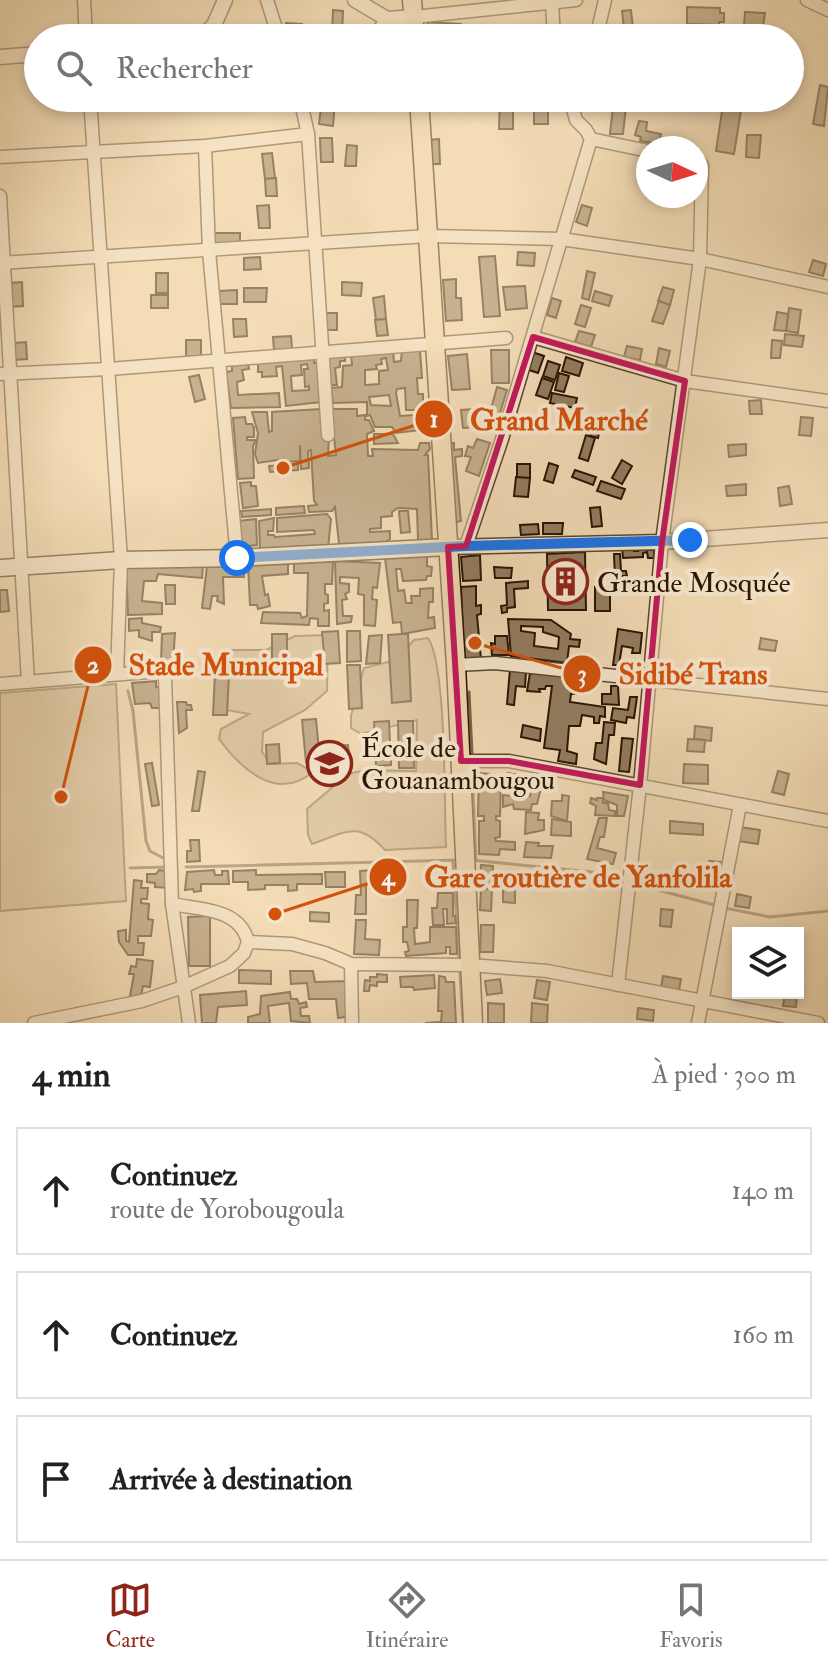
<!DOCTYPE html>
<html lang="fr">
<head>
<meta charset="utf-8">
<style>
	:root { --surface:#fff; --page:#f6f6f6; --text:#202124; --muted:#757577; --line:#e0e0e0; --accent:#8f2418 }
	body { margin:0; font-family:"IM FELL Double Pica",serif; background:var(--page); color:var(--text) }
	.controls { position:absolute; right:24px; bottom:24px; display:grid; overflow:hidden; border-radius:0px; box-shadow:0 4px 12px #0003 }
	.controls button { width:72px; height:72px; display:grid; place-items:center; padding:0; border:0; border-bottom:2px solid var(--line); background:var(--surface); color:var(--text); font:40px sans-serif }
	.compass { position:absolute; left:636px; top:136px; width:72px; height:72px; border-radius:50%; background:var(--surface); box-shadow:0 4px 12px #0003; rotate:94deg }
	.stop { position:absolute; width:24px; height:24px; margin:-18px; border:6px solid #1a73e8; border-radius:50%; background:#fff }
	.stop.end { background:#1a73e8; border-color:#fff; box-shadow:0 2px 8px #0008 }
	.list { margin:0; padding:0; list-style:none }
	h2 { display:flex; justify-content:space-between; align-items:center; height:104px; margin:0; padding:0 32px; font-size:34px }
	h2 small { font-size:26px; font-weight:400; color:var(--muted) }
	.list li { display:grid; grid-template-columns:52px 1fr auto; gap:24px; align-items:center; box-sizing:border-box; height:128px; margin:0 16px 16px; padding:0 16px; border:2px solid var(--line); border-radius:0px }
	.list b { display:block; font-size:30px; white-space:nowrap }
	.list p { margin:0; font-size:26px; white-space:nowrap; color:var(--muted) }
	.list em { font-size:26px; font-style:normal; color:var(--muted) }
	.icon { flex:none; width:44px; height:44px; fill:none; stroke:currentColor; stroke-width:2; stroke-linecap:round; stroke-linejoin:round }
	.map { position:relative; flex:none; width:828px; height:1023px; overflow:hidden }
	.search { position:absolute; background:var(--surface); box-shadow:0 4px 12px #0003; left:24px; right:24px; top:24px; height:88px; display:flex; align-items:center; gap:20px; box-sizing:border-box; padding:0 28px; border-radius:44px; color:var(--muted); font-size:30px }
	.sheet { height:536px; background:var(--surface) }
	nav { display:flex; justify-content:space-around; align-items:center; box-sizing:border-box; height:112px; border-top:2px solid var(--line); background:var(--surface); font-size:22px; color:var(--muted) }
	nav a { display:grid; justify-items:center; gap:4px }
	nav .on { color:var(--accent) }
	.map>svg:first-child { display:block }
</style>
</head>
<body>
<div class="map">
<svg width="828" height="1023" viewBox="0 0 828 1023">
	<rect width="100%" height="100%" fill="#f3dcb7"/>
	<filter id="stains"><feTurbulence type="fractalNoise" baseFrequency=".0025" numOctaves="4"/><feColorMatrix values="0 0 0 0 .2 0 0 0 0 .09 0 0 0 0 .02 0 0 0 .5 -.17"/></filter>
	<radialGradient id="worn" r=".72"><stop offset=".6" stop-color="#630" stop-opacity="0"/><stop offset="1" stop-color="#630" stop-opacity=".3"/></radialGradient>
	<g fill="#d0ba98" stroke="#7c674c" stroke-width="2">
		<path d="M328,635L327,691L305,710L263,732L262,752L271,764L297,763L313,772C277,802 242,770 219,739L221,729L249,714L221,709V657L226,650H266L295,636Z"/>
		<path d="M428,638C447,666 444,807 446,847L385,850C357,820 347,832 312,844L308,835L307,809L348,774L366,770L416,771L417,720L361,734L351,728V716L364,668L396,660L414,640Z"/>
		<path d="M116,684L126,901L0,911V693Z"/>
	</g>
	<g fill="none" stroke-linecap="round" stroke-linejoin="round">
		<g stroke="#786349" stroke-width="3">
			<path d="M128,691L133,711L146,841L150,851L165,859"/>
			<path d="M469,692L472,753"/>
			<path d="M472,769L476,860"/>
			<path d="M471,860L592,872L625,881"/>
			<path d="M453,861L459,957"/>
			<path d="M186,867L459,860"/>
			<path d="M130,868L166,867"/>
			<path d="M632,883L718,906"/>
			<path d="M725,908L770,917L828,911"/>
			<path d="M460,973L463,1023"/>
		</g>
	</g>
	<g fill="#927c60" stroke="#281401" stroke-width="2" fill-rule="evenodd">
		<path d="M687,7L720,8V13H724V22H719V25L687,24Z"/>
		<path d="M333,10L343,11L342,35L332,34Z"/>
		<path d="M631,10L634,38H625L622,11Z"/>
		<path d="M745,12L765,13L763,27L744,26Z"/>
		<path d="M428,22L461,24V33L438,34L437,38H428Z"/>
		<path d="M286,23L302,24L300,37L285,38Z"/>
		<path d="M820,85L828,87L824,126L813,124Z"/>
		<path d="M500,98H513V129H499Z"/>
		<rect x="534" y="98" width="14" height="26"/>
		<path d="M614,98L634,100L633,106H626L623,134H610Z"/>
		<path d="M724,98H743L734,154L716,151Z"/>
		<path d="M322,99L335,101L333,126L319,124Z"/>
		<path d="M639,121L647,122L646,131L661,134L659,144L640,141L641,137L635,135Z"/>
		<path d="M747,135H761L759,158L746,157Z"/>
		<path d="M320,138H332L333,162H321Z"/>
		<path d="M439,139L440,164H428L427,140Z"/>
		<path d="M347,145L357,146L356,166H345Z"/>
		<path d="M272,153L275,178L265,179L262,154Z"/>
		<path d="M276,178L277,196H266L265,179Z"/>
		<path d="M269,205L270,228H259L257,206Z"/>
		<path d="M582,205L592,208L587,226L576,222Z"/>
		<path d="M211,233H240V244L211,245Z"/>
		<path d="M518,252L535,253L534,266L517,265Z"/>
		<path d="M495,256L500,316L484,317L479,257Z"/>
		<path d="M260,257L261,269L244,270V258Z"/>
		<path d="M813,260L826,264L823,276L809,272Z"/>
		<path d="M587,271L595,273L589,300L582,298Z"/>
		<rect x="156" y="273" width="12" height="20"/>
		<path d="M456,279V298H461L462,320L446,321L443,280Z"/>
		<path d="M22,282L23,306L11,307L10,283Z"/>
		<path d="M342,282L362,283L361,296L342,295Z"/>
		<path d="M525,286L527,308L506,310L503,287Z"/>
		<path d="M663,287L674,290L670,305L658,301Z"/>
		<path d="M244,288H267L266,302H244Z"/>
		<path d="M237,290V304H220L219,291Z"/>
		<path d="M595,291L612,296L609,306L592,301Z"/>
		<rect x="151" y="295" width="17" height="13"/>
		<path d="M384,296L386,319L376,320L373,298Z"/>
		<path d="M552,298L561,301L556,318L547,315Z"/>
		<path d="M659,301L670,305L663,324L652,321Z"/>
		<path d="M581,305L591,308L585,327L575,324Z"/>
		<path d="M789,308L801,310L798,333L786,331Z"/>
		<path d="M777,312L788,314L786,331L774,330Z"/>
		<rect x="325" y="313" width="12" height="17"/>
		<path d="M233,319H246L247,336L234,337Z"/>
		<path d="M386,319L388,335L377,336L375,320Z"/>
		<path d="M579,331L595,335L591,347L575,342Z"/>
		<path d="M785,334L804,336L802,347L784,345Z"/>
		<path d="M291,336L292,349L274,350L273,337Z"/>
		<rect x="186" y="340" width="15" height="16"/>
		<path d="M772,340L782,341L780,358H771Z"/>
		<path d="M26,342L27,359L15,360V343Z"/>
		<path d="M627,346L642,349L640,360L624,357Z"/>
		<path d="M659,348L670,351L666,367L656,364Z"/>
		<path d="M393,349L394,362L401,361L402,349L420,351L422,378H417L418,394H423V410H406L405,388L397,389L396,393L400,416L428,414V429L396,433L392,427H375L370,415L367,416V402L333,403L331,388L342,387L343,366L352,365L351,354ZM386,358L388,370L379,371V384L365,385V370L377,369L376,365L382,364L381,359ZM389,395L391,406L371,405L369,397Z"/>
		<path d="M491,350H509V383H492Z"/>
		<path d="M532,352L544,356L538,373L526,369Z"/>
		<path d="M345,354V361H340V367L335,368L337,385H327L326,358Z"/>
		<path d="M467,354L470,389L452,390L448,356Z"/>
		<path d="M566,357L583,363L579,376L562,371Z"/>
		<path d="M314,358V363H318L321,402L286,406L282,366L276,367L277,376L262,377V372H258V363ZM307,364L308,369H304L305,387L309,386V390L292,391L291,376L302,375L301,365Z"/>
		<path d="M548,361L560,365L555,380L543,376Z"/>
		<path d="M248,364L249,369L242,370L244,380L237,382L238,395L279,393L280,407L231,408L226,372L232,371V366Z"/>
		<path d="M559,373L569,376L564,392L555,390Z"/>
		<path d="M199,375L205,399L195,402L189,377Z"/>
		<path d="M542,378L554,382L548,399L536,395Z"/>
		<path d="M497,387L507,390L497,423L488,420Z"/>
		<path d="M552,393L577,398L575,408L550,403Z"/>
		<path d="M761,400L762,414H750L749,401Z"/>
		<path d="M321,409L329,437L328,456L336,455L331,409H357V416L365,415V420H369L374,431L367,434L368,456H373L372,449L418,450L420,443H429L430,449L425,455H428L432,540H418L417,509L398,508L392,512V516L381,517V528L370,529V532L390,531V539L387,541L388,545L352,547V544H339L335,507L332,511L309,512L308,506L317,505L314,501L311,450L308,451L309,468L301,469L300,445V461L286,462L284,459L258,463L255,454L258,433L252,412H267L269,432L272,431V412Z"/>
		<path d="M475,409L477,427L463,428L461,410Z"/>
		<path d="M245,417L246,424H252L254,428V437H247V440H256L253,446L254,478L238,479L233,418Z"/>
		<path d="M801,417L813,418L811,436L799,435Z"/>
		<path d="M590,420L601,423L598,438L586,435Z"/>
		<path d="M374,434H393L398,443L374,444Z"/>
		<path d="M586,435L595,438L588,461L579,458Z"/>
		<path d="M477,439L490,443L479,476L466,471L471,457L465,456L468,446L473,448Z"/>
		<path d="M449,443H454V450L462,449V456L455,457L461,521L456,522Z"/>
		<path d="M746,444V455L729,457L728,445Z"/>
		<path d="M622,460L632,466L622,484L612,478Z"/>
		<path d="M549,463L558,466L553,483L544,480Z"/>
		<path d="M298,464V470L270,472L269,466Z"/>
		<rect x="517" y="464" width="13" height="14"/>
		<path d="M575,470L596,477L593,485L572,477Z"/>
		<path d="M516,477L530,478L528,497L514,496Z"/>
		<path d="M601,481L625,489L621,499L597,491Z"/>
		<path d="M251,482V486H256L258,506L243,508L240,483Z"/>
		<path d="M746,484V495L727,496L726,486Z"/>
		<path d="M789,486L792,504L780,506L778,488Z"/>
		<path d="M304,506L305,513L276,515V508Z"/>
		<path d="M600,507L602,526L592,527L590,508Z"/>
		<path d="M271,509V515L242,517L241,511Z"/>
		<path d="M399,511H408L410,532L401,533Z"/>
		<path d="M327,514L331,519L328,548L260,551L259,521L274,518L273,531H268V535H274L275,537L315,534L314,530L277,532V518Z"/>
		<path d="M256,519L257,545L241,547L238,521Z"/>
		<path d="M543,523H563L562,534H543Z"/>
		<path d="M538,524L539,534L521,535L520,525Z"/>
		<path d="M647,545L648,550H654V558H648L647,552L643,553V557L623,558L622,548L634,547V551H638L637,546Z"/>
		<path d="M585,552L586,610H548L547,554Z"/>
		<path d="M614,554H620L621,571H626L627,576H621L622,579L615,580Z"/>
		<path d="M480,555L481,580L463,581L461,557Z"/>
		<path d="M427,556V566L432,567L431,576H427L426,580L403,581L401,569H396L398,591L404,590L406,603H412L411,596H420V589L433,588V602H429L428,618L434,617L435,628L402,634L401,622L393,623L385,558Z"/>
		<path d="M333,561L332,584H325V594L328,595V603L324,604V611L329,610V626H318V619L310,618L309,625L261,623L263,612L300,613L302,618L307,616L308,573H294V563Z"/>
		<path d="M335,561L380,563L377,588L373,587L372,599L377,600L375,626L364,625V595L358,594L359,578L340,577V583L349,584V592L345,594L347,599L342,600L343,616H352L351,622L337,624Z"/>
		<path d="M288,562V574L262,576L265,595L268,594L270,606L258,609L257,605H250L248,565Z"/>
		<path d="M203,565L202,578L158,574L156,581H144L142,601L162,603V614L128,615L126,566Z"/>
		<path d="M244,565V577H223L224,604L217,601L218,596H212L210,609L202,608L207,566Z"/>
		<path d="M494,567L512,568L511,578H495Z"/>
		<path d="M528,581V588L514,589L515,607L507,608V612L502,613L501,606L507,605L506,583Z"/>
		<path d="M165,585H175V604H166Z"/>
		<path d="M476,586V606L481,605V614L477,615L481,659L464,661L461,587Z"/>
		<rect x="595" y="587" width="15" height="24"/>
		<path d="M0,590H7L9,611L0,612Z"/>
		<path d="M142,618V623L161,627L160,632H152V641L139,637V630L129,631V619Z"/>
		<path d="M508,619L551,620L571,634L570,639L580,640L579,647L569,646L567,663L511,656ZM521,626L543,627V632L559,637L558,649L534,646L535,633L521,631Z"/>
		<path d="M618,629L642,633L640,653H632L633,648L622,646L619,665H613Z"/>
		<path d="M338,631L340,663L325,664L322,632Z"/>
		<path d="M347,631H360L361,661L347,662Z"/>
		<path d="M175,633L173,663H161L162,634Z"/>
		<rect x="272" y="634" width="15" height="26"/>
		<path d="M402,634H408L411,701L392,703L388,635Z"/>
		<path d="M382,635L380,663L366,664L369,636Z"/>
		<path d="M495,636H507L509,655H492L491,643L495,644Z"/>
		<path d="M761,638L777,641L775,651L759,649Z"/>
		<path d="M347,665H360L362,708L349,709Z"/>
		<path d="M510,669L526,671L525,687L516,686L514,705L507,704Z"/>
		<path d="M215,673L229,674L227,715H213Z"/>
		<path d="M530,673L565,675V680L583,682L580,693L571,694L570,702L605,707V717L600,716L599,723H594V717L582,715L580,726H569L567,751L577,754L576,764L558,761L560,750L544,748L552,686H546L545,689H539L540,692L527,691Z"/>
		<path d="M156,681V687H160L162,708H152L150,703L135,704L132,683Z"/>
		<path d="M611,686H618L619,705L602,704V694H611Z"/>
		<path d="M630,697H637L634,718L627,717L626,723L611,720L613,708L628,710Z"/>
		<path d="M177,702H186L187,705H191L192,710H186L187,728L179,733Z"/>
		<path d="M316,719L320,761L306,762L302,720Z"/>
		<path d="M389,721L391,765L376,766L374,722Z"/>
		<path d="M398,721H413L414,768H399Z"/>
		<path d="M604,722L615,723L614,735H609L606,764L594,759L596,743H602Z"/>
		<path d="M523,725L541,729L540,741L521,737Z"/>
		<path d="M695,726L712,728L711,741L694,739Z"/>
		<path d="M622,738L633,739L629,772L619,771Z"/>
		<path d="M688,739L705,740L704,752L687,751Z"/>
		<path d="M279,744L280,763L267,764L266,745Z"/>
		<path d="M348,745L350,766L336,767L334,746Z"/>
		<path d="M152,763L159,805L152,806L145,764Z"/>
		<path d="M684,764L708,765V784L683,783Z"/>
		<path d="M198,771L205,772L199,811H192Z"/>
		<path d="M778,771L789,774L784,795L772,792Z"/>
		<path d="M479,773L490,774V780L501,781L500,816H496V820L500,821V837L495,838L496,841L515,842V850L500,849L499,855L479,854V821H484V816H478Z"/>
		<path d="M508,773L529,777L527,794L530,796L533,779L543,781L537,804H532L531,810L514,809L513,804L503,807V795L513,796L514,789L504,787Z"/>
		<path d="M603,792L628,796L624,816H617V805L604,800Z"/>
		<path d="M562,795L569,796L567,821L551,816L552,801H562Z"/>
		<path d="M591,798L597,800V798H603V803H608L609,810L615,811V816L595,815L596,806L590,803Z"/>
		<path d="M526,812L539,813L538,820H544V830L525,834Z"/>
		<path d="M599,818H607L604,837H600L597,848L616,853L613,864L587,859Z"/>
		<path d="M552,819L571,822V836L551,835Z"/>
		<path d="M670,821L703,824V835L670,833Z"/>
		<path d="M740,827L760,830L758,844L738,841Z"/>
		<path d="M190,840H199L200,861L187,862V851H191Z"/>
		<path d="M526,842L539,843L538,846H553L551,858L524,857Z"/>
		<path d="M709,861L720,862L717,888L704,883Z"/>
		<path d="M481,865L493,866L492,889H480Z"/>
		<path d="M159,870L165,871L169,888L155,887V883L147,882V874H156Z"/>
		<path d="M214,870L215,875H222V871H228L229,884H201V891L194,892L193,889L185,890L187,872Z"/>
		<path d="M256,870V875L322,874V884H297V890L288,891V885H265V889L248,890V882H233V871Z"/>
		<path d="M372,870V884H366V914H355L356,895H361L360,871Z"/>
		<path d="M325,872H345V887H326Z"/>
		<rect x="504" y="873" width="11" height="16"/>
		<path d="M134,880L142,881L141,888H148L147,899H141V903L149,904L148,919L153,920L151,936H138V943H144L143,955H128L119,942L118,931L126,930V941L129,942Z"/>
		<path d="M481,889H492L491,911L480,910Z"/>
		<path d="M503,889H515V903L503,902Z"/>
		<path d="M438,893H453V916H455L456,923L447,924V909H443L444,925H433L432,908H437Z"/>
		<path d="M737,894L751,897L749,908L735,906Z"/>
		<path d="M407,900H418L417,928H414L415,944L430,942V927H456L457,954H450V947H446V953L406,956L405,952L409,951L407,942H403V927H407Z"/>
		<path d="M661,909L673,910L671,927L660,926Z"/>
		<path d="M310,912L329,913V922L310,921Z"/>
		<path d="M210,916V966H189L188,917Z"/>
		<path d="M356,920H366L365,939L380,940L379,955L354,954Z"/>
		<path d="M481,925H494L493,952H480Z"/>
		<path d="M137,959L153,961L150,987L143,986L141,996L136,998L130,996L134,974H129L131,966L136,967Z"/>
		<path d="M239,970L271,971V984L239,983Z"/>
		<path d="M290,971H313L315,982L348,981L351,1016L338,1018L336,999H309L307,983L291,984Z"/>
		<path d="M377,974L387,975V982H377V986L370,985L369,991H364L365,980L370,981V977H377Z"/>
		<path d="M434,975L435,988L414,990L413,987H401L400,977Z"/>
		<path d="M439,976L445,977L446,982H454L456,1023H425L441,1022L442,1011H438Z"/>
		<path d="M663,976L681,979L679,990L661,988Z"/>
		<path d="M500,979L502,993L487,995L485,981Z"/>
		<path d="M537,980L550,982L547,1000L534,998Z"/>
		<path d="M246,991L247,1005L218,1007L216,1023H202L200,995Z"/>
		<path d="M290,992L291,999H297L299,1004L306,1002L307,1007L300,1008L301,1016H309L310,1023L291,1021L289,1003L268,1006L270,1023H248V1017L260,1014L261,996Z"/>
		<path d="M785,993H797L796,1007L783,1006Z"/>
		<path d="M488,1003L504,1004V1023H488Z"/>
		<path d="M532,1003L548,1005L547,1023H531Z"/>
		<path d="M638,1008L654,1010L653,1021L637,1019Z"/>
	</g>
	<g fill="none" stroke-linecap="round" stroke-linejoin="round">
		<defs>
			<g id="minor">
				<path d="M84,0L86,38"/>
				<path d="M267,0L279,38"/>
				<path d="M807,0L828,10"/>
				<path d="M552,2L554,38"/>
				<path d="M414,17L576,0"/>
				<path d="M369,38L376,34L387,19"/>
				<path d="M596,38L605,0"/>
				<path d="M90,98L121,560L117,674"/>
				<path d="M300,98L308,134L328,435"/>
				<path d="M591,139L648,151"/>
				<path d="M205,146L209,251L237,558"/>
				<path d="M0,157L205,146L308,134"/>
				<path d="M0,196L28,682"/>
				<path d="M0,263L428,236L561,239L700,259L828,287"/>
				<path d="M533,337L685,381L828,401"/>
				<path d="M0,374L109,369L506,338"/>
				<path d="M466,546L502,439L591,139L586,130L576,120L570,98"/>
				<path d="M456,665L495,663L828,699"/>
				<path d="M0,684L160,671L165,676L172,904L189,1023"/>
				<path d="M461,761H509L828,821"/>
				<path d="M172,904C201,910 240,908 248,942"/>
				<path d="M351,964L352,1023"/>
				<path d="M618,985L640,785L662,542L700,259L702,165L696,160"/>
				<path d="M34,1023L142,1001L183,987L230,966L244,953L248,942L292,944L325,953L351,964L470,965L547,971L818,1023"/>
				<path d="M698,1023L740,805"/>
			</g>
			<g id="tertiary">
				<path d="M355,0L387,19L414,17"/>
				<path d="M176,38L205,34L214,25L225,0"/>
				<path d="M0,57L38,54"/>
				<path d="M448,547L662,542L828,530"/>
			</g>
			<path id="secondary" d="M0,568L121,560L237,558L448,547"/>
			<g id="primary">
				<path d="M412,0L415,38"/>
				<path d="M419,98L456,665L473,1023"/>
			</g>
		</defs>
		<use href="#minor" stroke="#5b462e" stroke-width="15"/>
		<use href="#tertiary" stroke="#5b462e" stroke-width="17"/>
		<use href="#secondary" stroke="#281401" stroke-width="19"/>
		<use href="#primary" stroke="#281401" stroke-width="21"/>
		<use href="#minor" stroke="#f7e8d0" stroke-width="12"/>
		<use href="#tertiary" stroke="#f7e8d0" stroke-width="14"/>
		<use href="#secondary" stroke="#f7e8d0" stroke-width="16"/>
		<use href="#primary" stroke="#f3dcb7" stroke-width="18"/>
	</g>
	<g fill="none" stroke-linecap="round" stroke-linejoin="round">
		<path stroke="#1a73e8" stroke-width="10" d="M237,558L466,546L690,540"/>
	</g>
	<path d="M0 0H828V1023H0ZM533,337L685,381L662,542L640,785L509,761H461L448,547L466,546Z" fill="#f3dcb7" fill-opacity=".55" fill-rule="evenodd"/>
	<path fill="none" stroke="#c2185b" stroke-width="6" stroke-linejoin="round" d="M533,337L685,381L662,542L640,785L509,761H461L448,547L466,546Z"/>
	<defs>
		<symbol id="building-ring" viewBox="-11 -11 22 22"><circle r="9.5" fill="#f7e8d0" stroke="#8f2418" stroke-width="1.5"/><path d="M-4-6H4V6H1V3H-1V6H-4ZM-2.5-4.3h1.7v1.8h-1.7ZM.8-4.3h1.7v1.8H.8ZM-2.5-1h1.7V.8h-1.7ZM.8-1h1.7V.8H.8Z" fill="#8f2418"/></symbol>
		<symbol id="school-ring" viewBox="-11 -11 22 22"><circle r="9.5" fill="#f7e8d0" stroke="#8f2418" stroke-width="1.5"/><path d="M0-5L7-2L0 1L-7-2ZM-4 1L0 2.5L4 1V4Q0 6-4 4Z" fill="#8f2418"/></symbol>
	</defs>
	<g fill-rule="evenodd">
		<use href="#building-ring" x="540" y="556" width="51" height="51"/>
		<use href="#school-ring" x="304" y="738" width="51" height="51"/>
	</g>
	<g text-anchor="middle" stroke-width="8" stroke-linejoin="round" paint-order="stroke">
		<g font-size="28" fill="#281401" stroke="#f7e8d0" text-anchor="start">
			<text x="597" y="592">Grande Mosquée</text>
			<text x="361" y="757">École de<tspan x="361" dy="32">Gouanambougou</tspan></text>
		</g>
	</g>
	<path fill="none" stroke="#d5520b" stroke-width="3" d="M283 468L434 419M61 797L93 665M475 643L582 674M275 914L388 877"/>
	<g fill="#d5520b" stroke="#f7e8d0" stroke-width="3">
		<circle cx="283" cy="468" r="8"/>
		<circle cx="61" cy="797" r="8"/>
		<circle cx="475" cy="643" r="8"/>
		<circle cx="275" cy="914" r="8"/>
		<circle cx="434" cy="419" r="20"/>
		<circle cx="93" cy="665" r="20"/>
		<circle cx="582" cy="674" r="20"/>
		<circle cx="388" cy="877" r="20"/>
	</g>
	<g font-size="24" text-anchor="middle" font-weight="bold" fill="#fff">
		<text x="434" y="427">1</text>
		<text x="93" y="673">2</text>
		<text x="582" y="682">3</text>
		<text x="388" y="885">4</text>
	</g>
	<g font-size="30" text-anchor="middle" font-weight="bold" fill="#d5520b" stroke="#f7e8d0" stroke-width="8" stroke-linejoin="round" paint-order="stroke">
		<text x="559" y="430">Grand Marché</text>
		<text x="226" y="675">Stade Municipal</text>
		<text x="693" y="684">Sidibé Trans</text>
		<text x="578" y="887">Gare routière de Yanfolila</text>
	</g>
	<rect width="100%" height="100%" filter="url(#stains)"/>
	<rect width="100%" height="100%" fill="url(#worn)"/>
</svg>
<div class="controls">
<button><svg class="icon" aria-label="layers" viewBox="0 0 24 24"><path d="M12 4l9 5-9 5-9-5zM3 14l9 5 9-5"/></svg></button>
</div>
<svg class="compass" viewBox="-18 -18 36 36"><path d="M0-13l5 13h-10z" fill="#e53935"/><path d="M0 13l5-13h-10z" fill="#757577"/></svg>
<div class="stop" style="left:237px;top:558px"></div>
<div class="stop end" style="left:690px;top:540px"></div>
<div class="search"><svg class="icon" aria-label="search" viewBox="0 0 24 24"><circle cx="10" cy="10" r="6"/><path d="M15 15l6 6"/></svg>Rechercher</div>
</div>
<section class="sheet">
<h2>4 min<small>À pied · 300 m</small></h2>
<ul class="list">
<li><svg class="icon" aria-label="ahead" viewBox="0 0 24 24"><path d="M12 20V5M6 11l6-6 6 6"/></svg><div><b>Continuez</b><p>route de Yorobougoula</p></div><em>140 m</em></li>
<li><svg class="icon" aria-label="ahead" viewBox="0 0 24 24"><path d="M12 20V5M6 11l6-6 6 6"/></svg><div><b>Continuez</b></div><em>160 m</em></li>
<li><svg class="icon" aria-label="arrive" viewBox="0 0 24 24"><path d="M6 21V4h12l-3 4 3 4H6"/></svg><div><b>Arrivée à destination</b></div></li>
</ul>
</section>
<nav>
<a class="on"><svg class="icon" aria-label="map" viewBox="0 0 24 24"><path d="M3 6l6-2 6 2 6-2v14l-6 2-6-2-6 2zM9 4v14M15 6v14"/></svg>Carte</a>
<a><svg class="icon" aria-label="directions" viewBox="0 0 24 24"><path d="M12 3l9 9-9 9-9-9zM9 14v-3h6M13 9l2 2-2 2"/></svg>Itinéraire</a>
<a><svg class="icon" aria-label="saved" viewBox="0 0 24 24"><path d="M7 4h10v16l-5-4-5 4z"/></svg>Favoris</a>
</nav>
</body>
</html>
